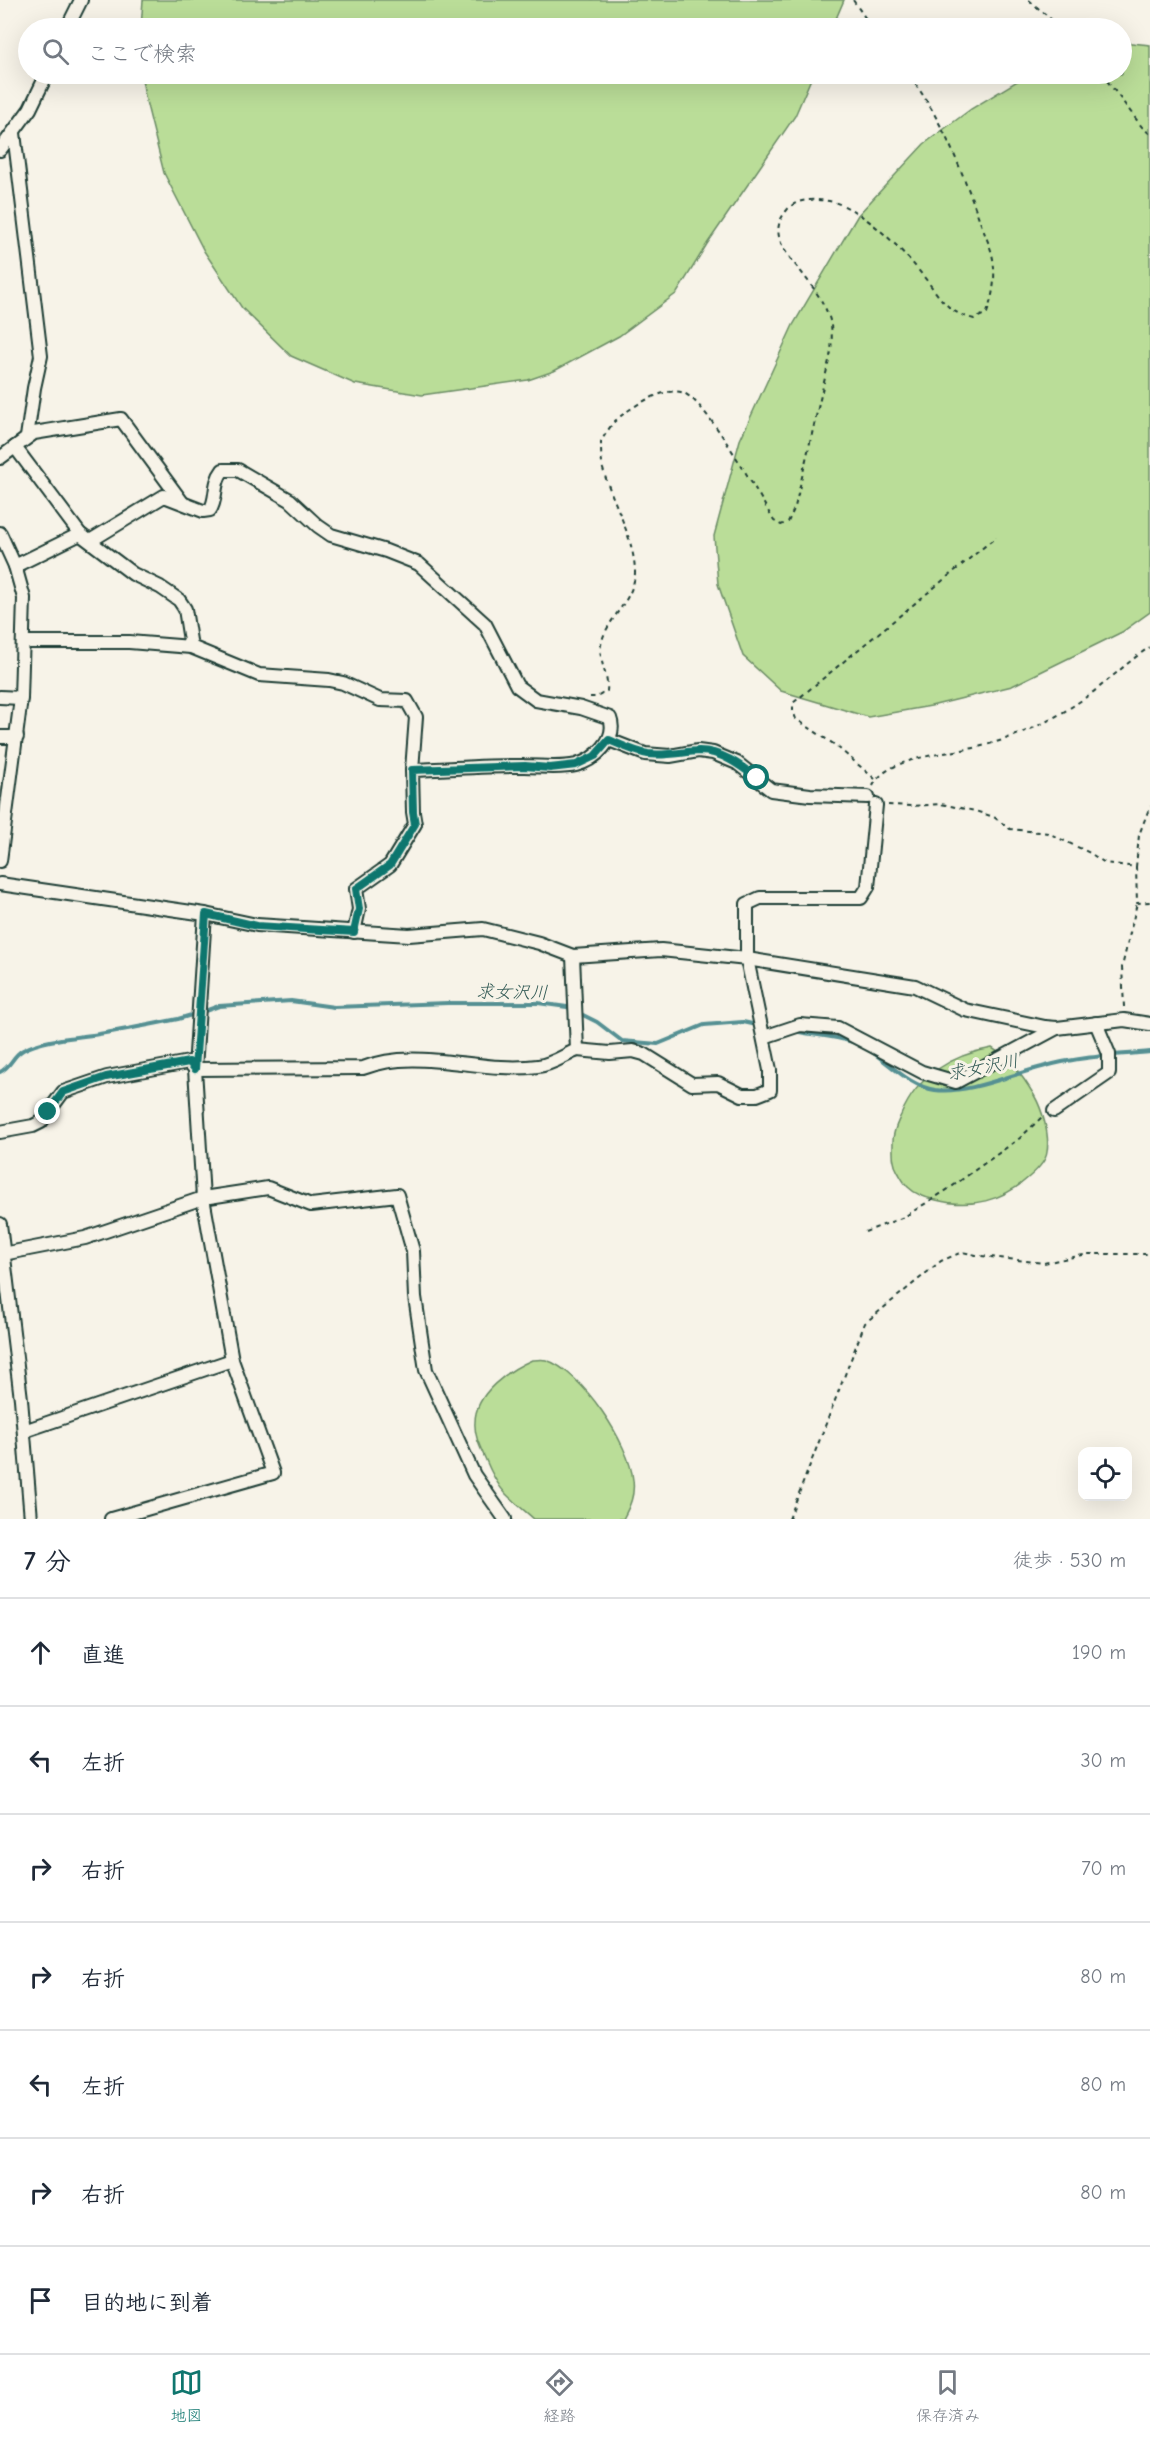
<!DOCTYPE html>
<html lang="ja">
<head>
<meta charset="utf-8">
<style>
	:root { --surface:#fff; --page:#f2f2f3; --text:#1f2937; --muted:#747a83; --line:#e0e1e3; --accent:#0f766e }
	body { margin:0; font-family:"Comic Neue","Klee One",sans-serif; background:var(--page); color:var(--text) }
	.controls { position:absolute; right:18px; bottom:18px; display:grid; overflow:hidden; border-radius:12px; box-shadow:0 6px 24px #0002 }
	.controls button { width:54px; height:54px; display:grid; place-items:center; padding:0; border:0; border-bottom:2px solid var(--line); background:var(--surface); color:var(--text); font:30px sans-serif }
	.stop { position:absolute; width:18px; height:18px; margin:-14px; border:4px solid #0f766e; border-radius:50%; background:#fff }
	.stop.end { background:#0f766e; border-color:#fff; box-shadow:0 2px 6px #0008 }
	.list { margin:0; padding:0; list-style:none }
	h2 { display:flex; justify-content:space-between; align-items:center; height:78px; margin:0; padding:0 24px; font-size:26px }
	h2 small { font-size:20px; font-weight:400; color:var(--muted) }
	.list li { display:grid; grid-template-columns:39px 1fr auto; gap:18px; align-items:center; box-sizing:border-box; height:108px; padding:0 24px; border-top:2px solid var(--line) }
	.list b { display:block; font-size:22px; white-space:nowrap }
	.list em { font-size:20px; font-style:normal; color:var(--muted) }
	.icon { flex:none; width:33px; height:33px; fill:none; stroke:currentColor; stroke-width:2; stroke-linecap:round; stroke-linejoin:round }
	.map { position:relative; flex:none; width:1150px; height:1519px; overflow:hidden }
	.search { position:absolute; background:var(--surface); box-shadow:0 6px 24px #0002; left:18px; right:18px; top:18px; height:66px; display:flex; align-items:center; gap:15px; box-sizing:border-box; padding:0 21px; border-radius:33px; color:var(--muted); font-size:22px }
	.sheet { height:834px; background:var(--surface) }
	nav { display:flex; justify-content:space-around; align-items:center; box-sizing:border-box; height:84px; border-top:2px solid var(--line); background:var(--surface); font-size:16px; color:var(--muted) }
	nav a { display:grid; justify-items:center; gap:3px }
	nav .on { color:var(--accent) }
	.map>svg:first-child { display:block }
</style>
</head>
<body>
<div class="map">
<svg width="1150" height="1519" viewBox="0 0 1150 1519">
	<rect width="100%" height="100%" fill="#f7f3e8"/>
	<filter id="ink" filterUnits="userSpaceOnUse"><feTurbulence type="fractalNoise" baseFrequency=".0167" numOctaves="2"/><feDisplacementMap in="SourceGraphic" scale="12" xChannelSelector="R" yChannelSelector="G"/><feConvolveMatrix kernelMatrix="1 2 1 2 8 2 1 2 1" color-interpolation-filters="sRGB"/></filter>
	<g filter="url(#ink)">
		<g fill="#badd98" stroke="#6c8d66" stroke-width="1.5">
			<path d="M143,0H844L832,28H141Z"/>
			<path d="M1122,42L1150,45V612L1122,632L1012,686L931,706L868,717L781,691L743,656L718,584L714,536L740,440L793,325L858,215L924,144L971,109L1029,74H1122Z"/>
			<path d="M141,74H813L795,116L707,244L677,293L619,336L554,371L528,380L422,395L355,384L291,356L242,308L204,251L164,173L146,101Z"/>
			<path d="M992,1048C1011,1060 1022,1075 1034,1095C1042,1109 1050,1134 1047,1152C1046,1161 1036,1171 1029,1177C1003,1201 970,1209 936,1200C926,1198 916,1195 908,1187C904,1183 901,1177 898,1172C892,1163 893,1152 893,1141C893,1131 897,1124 901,1115C917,1076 951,1055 992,1048Z"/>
			<path d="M532,1360C537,1360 542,1359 546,1360C582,1371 630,1445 633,1480C635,1495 630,1506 623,1519H534C525,1511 515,1503 506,1494C497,1485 490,1470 485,1458C480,1447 474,1435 475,1422C475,1393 509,1370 532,1360Z"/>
		</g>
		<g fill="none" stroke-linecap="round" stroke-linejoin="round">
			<g stroke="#549093" stroke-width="4">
				<path d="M202,1012L219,1006L291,1001L334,1007L448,1003H538L567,1007L597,1022L622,1041L658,1044L704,1025L743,1022L757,1025"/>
				<path d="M794,1031C813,1035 835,1036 853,1042C882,1052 903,1085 935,1090C969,1094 1009,1075 1042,1067C1077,1057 1113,1055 1150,1052"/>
				<path d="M0,1072C12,1066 12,1056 23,1050C47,1038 78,1038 105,1033C129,1029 154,1024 178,1019L195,1014"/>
			</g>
			<defs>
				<g id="minor">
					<path d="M67,28L81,0"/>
					<path d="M14,133L41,356L34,388L27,437"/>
					<path d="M0,150L30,109L47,74"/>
					<path d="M15,447L80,534L133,574L160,587L179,600L185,609L191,647"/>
					<path d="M0,458L34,433L121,419L182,502"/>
					<path d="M0,533L15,566L24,598L21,698L0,861"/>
					<path d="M90,541L164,496L203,511L210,510C218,499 212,484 223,470H238L290,500L318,526L331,535L386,551L419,564L485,624L517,686L536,700L581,708L610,718C618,739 595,760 576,765C559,769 541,766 524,766C487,765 450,769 412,770L413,812L415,824L390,865L356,889L359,909L354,932"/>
					<path d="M15,566L80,534"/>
					<path d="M23,642H129L191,647L259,675L329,680L343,683L380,700L407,701L416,717L412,770"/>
					<path d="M0,697L21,698"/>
					<path d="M0,737H17"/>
					<path d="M609,740L645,754L670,756L698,751L713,753L737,763L771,790L810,795L868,797"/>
					<path d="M0,884L205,914L257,925L409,935L483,929L539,943L573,956L661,950L747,959L915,986L965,1010L1045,1027L1057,1028L1124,1020L1150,1024"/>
					<path d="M764,1037L800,1025L838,1028L922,1072L956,1082L1057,1028"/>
					<path d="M577,1050L610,1053L633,1051L644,1054L692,1084L718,1083L742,1095H757L770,1090V1070L747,959V904L760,898H861L868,887L876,805"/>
					<path d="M195,1069L363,1068C419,1046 480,1074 538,1066C551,1065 565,1055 577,1050L573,956"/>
					<path d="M1054,1111L1109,1073V1054L1096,1023"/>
					<path d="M0,1132L33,1126L41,1122L63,1092L107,1077L189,1062L195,1069"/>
					<path d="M0,1224L21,1399L31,1519"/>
					<path d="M3,1254L85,1238L203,1198L268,1188L311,1205L397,1195L413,1251L415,1297L426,1370L474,1475L505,1519"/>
					<path d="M24,1431L232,1360"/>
					<path d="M111,1519L273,1473L232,1360L203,1198L195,1069L205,914"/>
				</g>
			</defs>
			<use href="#minor" stroke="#1f3d34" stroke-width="16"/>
			<g stroke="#1f3d34" stroke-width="2" stroke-dasharray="4.5 4.5" stroke-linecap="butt">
				<path d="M853,0L872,28"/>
				<path d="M1029,0L1061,28"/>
				<path d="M1102,74L1142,127L1150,134"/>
				<path d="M590,697H597L607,691C609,675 598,661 601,645C606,618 636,600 635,570C633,534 612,502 603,469C601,460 601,450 601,441C605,435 609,428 614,422C627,409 665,385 684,393C709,405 758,494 774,521L781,525L788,522L795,507L831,352C832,338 833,325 827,312C822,300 813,287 805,277C790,257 765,235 787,210C797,198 814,199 829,201C862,207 904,251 924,277C941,298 946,312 974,319L987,313C993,295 996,279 993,259C991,247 985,235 981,224C963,173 941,116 908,74"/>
				<path d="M875,779L835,745L796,719L793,711V703L996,537"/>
				<path d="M873,786C887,755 953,754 982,746C1021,736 1056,719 1089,695C1110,680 1128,661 1150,647"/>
				<path d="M888,805L913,806L941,804L975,811L994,817L1010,829L1048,833L1090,853L1105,863L1136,867L1137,903L1150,902"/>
				<path d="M1136,867L1139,835L1150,806"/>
				<path d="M1124,1007L1122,967L1137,903"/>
				<path d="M865,1232L904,1217L950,1188L1020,1138L1043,1116"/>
				<path d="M789,1519L865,1323L941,1261L962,1252L981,1256L1044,1263L1088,1254H1150"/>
			</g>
			<use href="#minor" stroke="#f7f3e8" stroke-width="12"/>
		</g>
	</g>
	<g fill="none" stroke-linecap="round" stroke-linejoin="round" filter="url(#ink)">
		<path stroke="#0f766e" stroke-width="8" d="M48,1112L63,1092L106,1077L189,1062L195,1069L206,914L257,926L354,932L359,909L356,889L390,865L415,824L413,812L412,770L525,766L550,768L576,765L595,756L609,740C621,745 635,752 648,754C666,756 682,752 699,751C721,751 740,765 757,778"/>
	</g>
	<g text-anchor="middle" stroke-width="6" stroke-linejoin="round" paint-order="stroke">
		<g font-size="18" font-style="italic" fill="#315954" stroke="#f7f3e8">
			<text transform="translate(512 992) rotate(1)" y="6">求女沢川</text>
			<text transform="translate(983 1067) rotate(-11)" y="6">求女沢川</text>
		</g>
	</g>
</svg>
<div class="controls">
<button><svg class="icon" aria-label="locate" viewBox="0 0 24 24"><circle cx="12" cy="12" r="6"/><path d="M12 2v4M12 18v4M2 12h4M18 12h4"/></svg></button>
</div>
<div class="stop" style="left:757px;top:778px"></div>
<div class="stop end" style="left:48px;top:1112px"></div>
<div class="search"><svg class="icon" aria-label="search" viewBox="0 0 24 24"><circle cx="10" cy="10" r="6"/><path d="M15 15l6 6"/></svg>ここで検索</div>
</div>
<section class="sheet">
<h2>7 分<small>徒歩 · 530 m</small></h2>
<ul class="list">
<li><svg class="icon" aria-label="ahead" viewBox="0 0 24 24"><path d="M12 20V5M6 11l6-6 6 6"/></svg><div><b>直進</b></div><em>190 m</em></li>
<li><svg class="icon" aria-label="left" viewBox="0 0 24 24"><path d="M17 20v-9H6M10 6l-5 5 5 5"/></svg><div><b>左折</b></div><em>30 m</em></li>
<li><svg class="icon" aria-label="right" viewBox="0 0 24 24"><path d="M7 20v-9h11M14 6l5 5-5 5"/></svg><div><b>右折</b></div><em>70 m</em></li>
<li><svg class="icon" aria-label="right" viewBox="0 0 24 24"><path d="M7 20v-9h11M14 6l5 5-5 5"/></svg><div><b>右折</b></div><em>80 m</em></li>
<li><svg class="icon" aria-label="left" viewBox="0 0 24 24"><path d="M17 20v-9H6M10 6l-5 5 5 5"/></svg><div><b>左折</b></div><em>80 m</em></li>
<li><svg class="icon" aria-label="right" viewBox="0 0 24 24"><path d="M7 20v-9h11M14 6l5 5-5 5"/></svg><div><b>右折</b></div><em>80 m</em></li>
<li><svg class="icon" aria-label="arrive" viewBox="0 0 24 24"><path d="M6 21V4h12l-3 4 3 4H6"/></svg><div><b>目的地に到着</b></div></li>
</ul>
</section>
<nav>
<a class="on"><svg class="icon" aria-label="map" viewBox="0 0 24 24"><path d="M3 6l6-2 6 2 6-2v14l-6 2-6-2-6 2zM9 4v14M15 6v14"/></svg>地図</a>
<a><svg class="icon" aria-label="directions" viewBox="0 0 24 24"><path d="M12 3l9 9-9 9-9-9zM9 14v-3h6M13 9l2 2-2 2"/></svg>経路</a>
<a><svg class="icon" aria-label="saved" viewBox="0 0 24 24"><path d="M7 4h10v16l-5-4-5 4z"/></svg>保存済み</a>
</nav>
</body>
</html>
